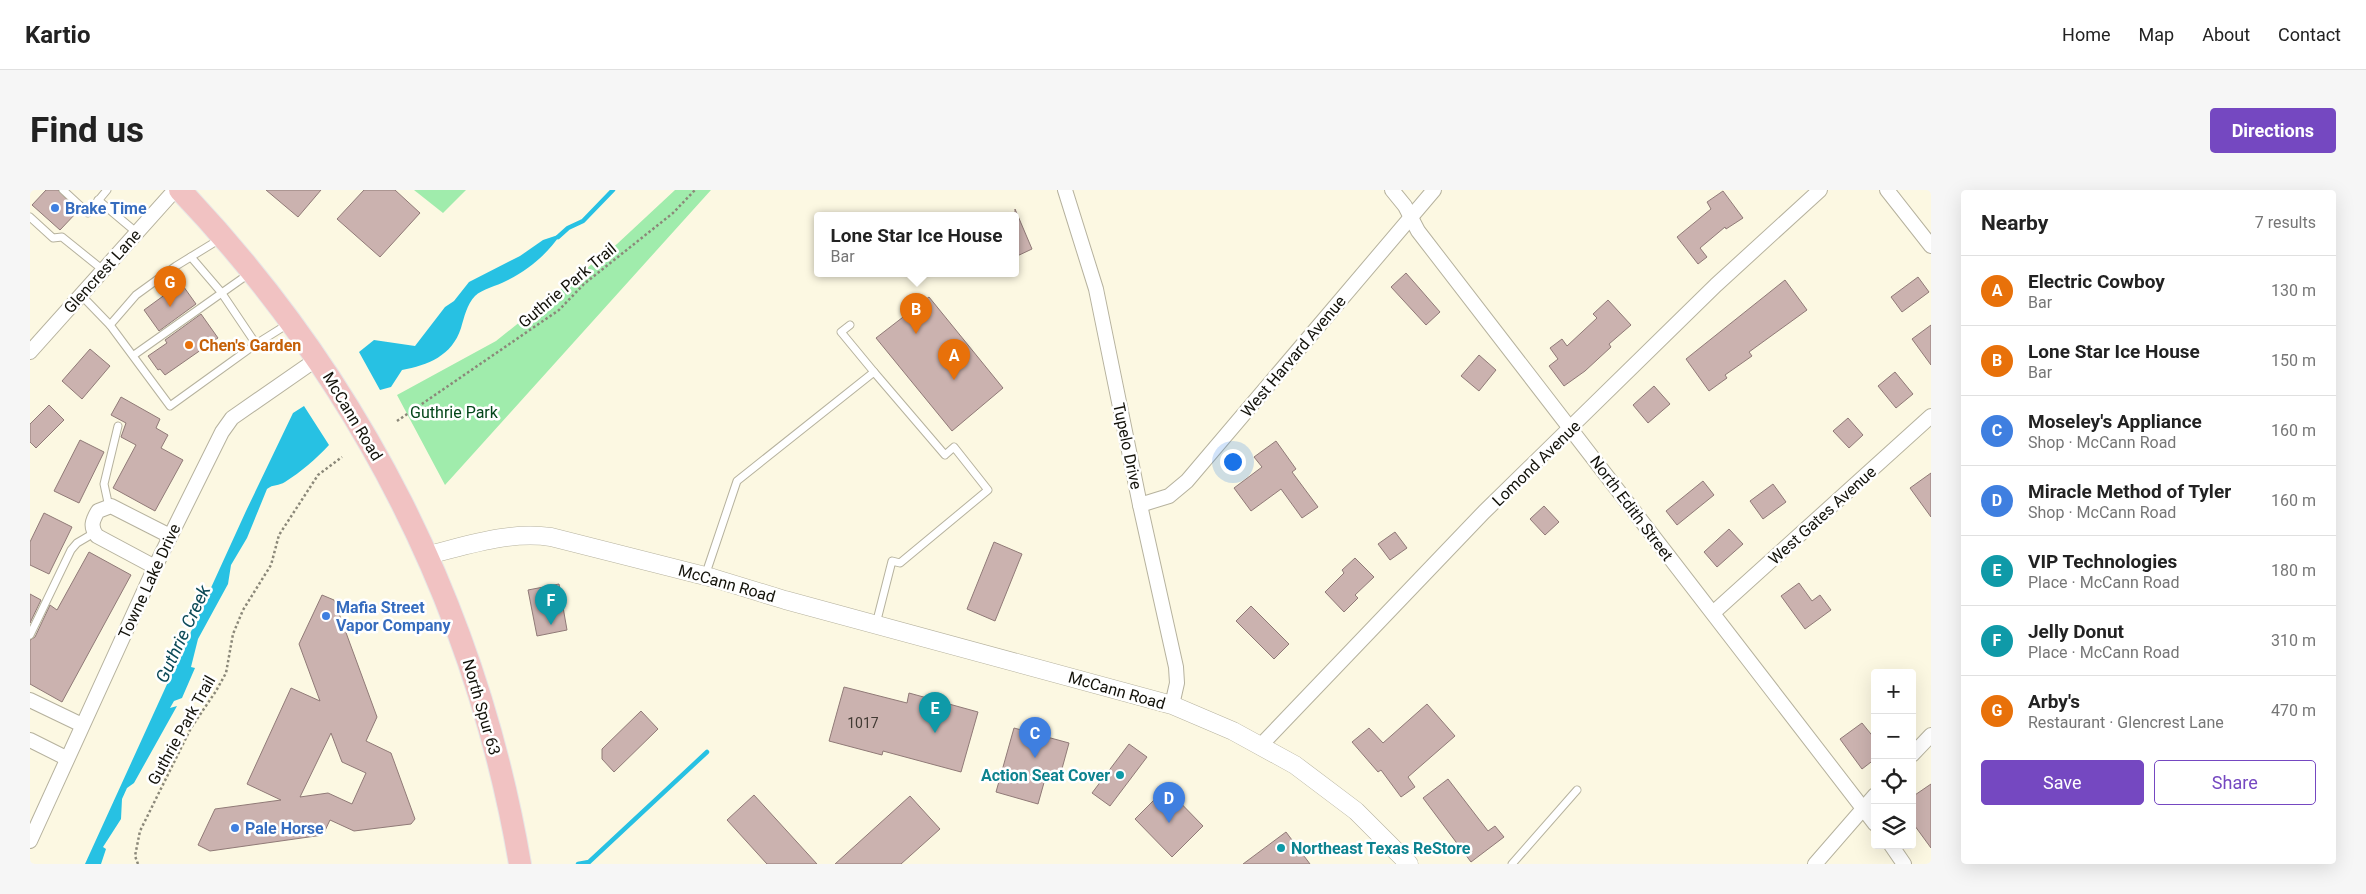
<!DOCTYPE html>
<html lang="en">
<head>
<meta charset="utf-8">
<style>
	:root { --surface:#fff; --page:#f6f6f6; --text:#222; --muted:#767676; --line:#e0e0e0; --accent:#7548c1 }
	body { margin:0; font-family:Roboto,sans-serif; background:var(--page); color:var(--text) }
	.controls { position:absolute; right:15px; bottom:15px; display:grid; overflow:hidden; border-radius:5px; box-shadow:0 5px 20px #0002 }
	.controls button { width:45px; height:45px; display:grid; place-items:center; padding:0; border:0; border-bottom:1px solid var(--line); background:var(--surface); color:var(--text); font:25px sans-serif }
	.you { position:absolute; left:1202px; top:271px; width:18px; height:18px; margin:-12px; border:4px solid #fff; border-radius:50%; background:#1a73e8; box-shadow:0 0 0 8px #1a73e833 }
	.badge { display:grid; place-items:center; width:32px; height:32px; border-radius:50%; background:var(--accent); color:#fff; font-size:16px; font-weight:700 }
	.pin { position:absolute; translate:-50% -41px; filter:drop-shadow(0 1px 2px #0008) }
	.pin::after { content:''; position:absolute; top:26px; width:18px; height:15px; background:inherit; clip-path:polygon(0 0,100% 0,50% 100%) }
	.popup { position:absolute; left:784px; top:22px; width:205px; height:65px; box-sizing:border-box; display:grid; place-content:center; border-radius:5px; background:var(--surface); filter:drop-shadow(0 1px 4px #0005); font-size:16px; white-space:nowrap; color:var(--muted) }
	.popup b { font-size:19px; color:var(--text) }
	.popup::after { content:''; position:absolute; left:50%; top:100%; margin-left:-10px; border:10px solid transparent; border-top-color:var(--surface) }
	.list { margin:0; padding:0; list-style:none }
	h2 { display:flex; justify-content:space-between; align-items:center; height:65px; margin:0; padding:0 20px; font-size:21px }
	h2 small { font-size:16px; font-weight:400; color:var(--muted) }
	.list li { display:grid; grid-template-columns:32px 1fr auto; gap:15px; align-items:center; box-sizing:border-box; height:70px; padding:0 20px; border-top:1px solid var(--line) }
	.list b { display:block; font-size:19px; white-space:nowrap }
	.list p { margin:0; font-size:16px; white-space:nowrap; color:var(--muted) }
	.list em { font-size:16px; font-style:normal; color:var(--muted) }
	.actions { display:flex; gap:10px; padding:15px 20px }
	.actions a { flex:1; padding:11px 0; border:1px solid var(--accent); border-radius:5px; text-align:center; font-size:18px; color:var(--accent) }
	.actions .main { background:var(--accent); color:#fff }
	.icon { flex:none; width:28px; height:28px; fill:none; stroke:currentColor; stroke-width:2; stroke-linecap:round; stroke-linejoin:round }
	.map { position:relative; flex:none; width:1901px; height:674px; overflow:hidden; border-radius:5px }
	header { display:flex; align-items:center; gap:30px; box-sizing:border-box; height:70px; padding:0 25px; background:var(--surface); border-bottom:1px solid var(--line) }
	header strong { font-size:24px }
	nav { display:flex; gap:28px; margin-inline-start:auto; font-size:18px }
	.intro { display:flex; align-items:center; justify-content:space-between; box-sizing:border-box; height:120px; padding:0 30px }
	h1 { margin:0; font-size:35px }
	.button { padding:12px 22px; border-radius:5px; background:var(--accent); color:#fff; font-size:18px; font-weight:700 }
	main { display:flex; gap:30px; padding:0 30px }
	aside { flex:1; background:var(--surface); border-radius:5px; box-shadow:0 5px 20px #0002 }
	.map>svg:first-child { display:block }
</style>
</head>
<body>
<header>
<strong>Kartio</strong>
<nav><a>Home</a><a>Map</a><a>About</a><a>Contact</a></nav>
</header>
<div class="intro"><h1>Find us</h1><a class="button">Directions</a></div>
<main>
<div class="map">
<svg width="1901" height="674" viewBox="0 0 1901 674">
	<rect width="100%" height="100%" fill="#fcf8e2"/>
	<g fill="#a0ecac">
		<path d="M384,0H436L413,23Z"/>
		<path d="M645,0H681L415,295L367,205L466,151L587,54Z"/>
	</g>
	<g fill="#27c1e3">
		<path d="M531,44C516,65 500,79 476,91C467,96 452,99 445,106C437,114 434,128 431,138C422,166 398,175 372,180L361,197L350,200L329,162L344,150L385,156L415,117L424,111L439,92L490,66L513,50Z"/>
		<path d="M274,216L299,255C286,269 271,282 255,292C249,296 243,294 237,299L217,348L201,375L198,394L168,449L161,477L165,478L152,508L144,511L140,518L147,516L104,593L97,598L92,609L91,629L73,657L76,659L71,674H55L216,321L263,223Z"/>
	</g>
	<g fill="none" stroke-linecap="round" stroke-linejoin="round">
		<g stroke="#27c1e3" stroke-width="4.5">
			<path d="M528,47L538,38L553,31L583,0"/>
			<path d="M548,674L559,672L677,562"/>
		</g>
	</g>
	<g fill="#cbb2af" stroke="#907a77" fill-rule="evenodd">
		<path d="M16,0H28L48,21L30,40L2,15Z"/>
		<path d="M236,0H291L268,27Z"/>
		<path d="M334,0H365L390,23L350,67L307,29Z"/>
		<path d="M1693,1L1713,28L1696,39L1695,37L1670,58L1677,67L1668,74L1647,47L1681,19L1677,12Z"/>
		<path d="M985,19L1002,59L985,67Z"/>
		<path d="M1376,83L1410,122L1396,135L1361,97Z"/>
		<path d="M1888,87L1899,102L1872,122L1861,107Z"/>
		<path d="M1755,90L1777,120L1719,162L1722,166L1695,185L1697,188L1679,201L1656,169Z"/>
		<path d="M151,93L166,114L129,141L114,120Z"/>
		<path d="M899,107L973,198L922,241L846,148Z"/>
		<path d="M1578,110L1601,135L1579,154L1581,157L1555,181L1534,196L1519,176L1528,169L1520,158L1532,149L1537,156L1567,128L1563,124Z"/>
		<path d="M171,124L188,148L135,185L130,179L128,180L118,166L137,153L135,150Z"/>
		<path d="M1901,135V175L1882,149Z"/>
		<path d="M60,159L80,176L52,209L32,191Z"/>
		<path d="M1449,165L1466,180L1449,201L1431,186Z"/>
		<path d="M1865,182L1883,204L1866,218L1848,196Z"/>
		<path d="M1624,196L1640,214L1618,233L1603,215Z"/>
		<path d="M91,207L130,229L126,238L138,245L131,258L153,270L125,321L83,298L106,255L91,247L96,233L81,225Z"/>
		<path d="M19,215L34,230L6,258L0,252V234Z"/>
		<path d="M1818,228L1833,245L1819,258L1803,241Z"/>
		<path d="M50,250L74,262L49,313L24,301Z"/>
		<path d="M1246,251L1266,279L1262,282L1288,317L1272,328L1251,299L1221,321L1204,298L1232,277L1224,267Z"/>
		<path d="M1901,283V327L1880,298Z"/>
		<path d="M1673,291L1684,305L1647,335L1636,321Z"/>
		<path d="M1743,294L1756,312L1733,329L1720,311Z"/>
		<path d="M1514,316L1529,332L1515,345L1500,329Z"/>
		<path d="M14,323L42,337L19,384L0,375V352Z"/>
		<path d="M1699,339L1713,354L1687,377L1674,362Z"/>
		<path d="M1365,342L1377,358L1360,370L1348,354Z"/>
		<path d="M964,352L992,364L965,431L937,419Z"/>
		<path d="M59,362L101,385L32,512L0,494V450L5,447L20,415L27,420Z"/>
		<path d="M1325,368L1344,387L1325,405L1328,408L1314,422L1295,402L1314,383L1312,380Z"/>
		<path d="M1769,393L1782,411L1790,405L1801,420L1775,439L1751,406Z"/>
		<path d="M529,394L537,440L507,446L498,400Z"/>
		<path d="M0,404L11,410L0,433Z"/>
		<path d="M292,405L304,410L347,527L336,551L361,563L385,629L381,634L324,641L300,630L293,645L180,661L168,655L185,619L251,610L217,594L261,498L290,511L269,454ZM301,543L312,572L336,583L322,614L298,603L270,607Z"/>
		<path d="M1221,416L1259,454L1244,469L1206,431Z"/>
		<path d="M814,497L877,513L879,503L948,522L931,582L853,561L852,565L799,551Z"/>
		<path d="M1397,514L1425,546L1378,587L1385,597L1371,607L1351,580L1348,582L1322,552L1339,538L1353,553Z"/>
		<path d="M611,521L628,539L584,582L572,569V559Z"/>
		<path d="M1832,533L1845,549V569L1832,579L1810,549Z"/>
		<path d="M984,538L1039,553L1030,586L1017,582L1008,614L966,602Z"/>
		<path d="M1099,554L1117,567L1080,616L1062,603Z"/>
		<path d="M1418,589L1458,641L1465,636L1474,647L1441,672L1393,608Z"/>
		<path d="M1901,594V658L1882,632V607Z"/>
		<path d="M1136,598L1173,636L1142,667L1105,629Z"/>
		<path d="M724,605L787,674H737L697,630Z"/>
		<path d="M880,606L910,639L871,674H805Z"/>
		<path d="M1256,642L1280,674H1213Z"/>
	</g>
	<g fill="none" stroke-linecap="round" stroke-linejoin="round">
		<defs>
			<g id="service">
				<path d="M33,0L58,23L77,0"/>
				<path d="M68,10L106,42"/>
				<path d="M0,27L23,48L32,47L73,80"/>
				<path d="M161,67L191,102L226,154L258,134"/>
				<path d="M51,105L80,135L106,105L146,76L190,49"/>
				<path d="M80,135L140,216L226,154"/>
				<path d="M820,135L811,142L844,182"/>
				<path d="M104,165L220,83"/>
				<path d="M79,317L74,294L88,236"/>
				<path d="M675,386L707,291L844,182L915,265L924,257L958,300L870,373L862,371L846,434"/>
				<path d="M0,445L41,360L47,353L64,343"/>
				<path d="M1482,674L1547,600"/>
			</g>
			<g id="minor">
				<path d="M1035,0L1066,99L1110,315L1146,477L1147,493L1142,515"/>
				<path d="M1362,0L1375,16L1388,41L1845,634"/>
				<path d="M1857,0L1901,56"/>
				<path d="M0,162L145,0"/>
				<path d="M1110,315L1139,306L1157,291L1404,0"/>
				<path d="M125,377L67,346C60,337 62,331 68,321L81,316L140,346"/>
				<path d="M1683,423L1901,226"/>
				<path d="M0,510L52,535"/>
				<path d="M0,550L36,568"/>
				<path d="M1231,555L1454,322L1686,95L1790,0"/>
				<path d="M1882,565L1901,545"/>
				<path d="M0,651L125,377L192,242L202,228L287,169"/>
				<path d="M1861,655L1874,674"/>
				<path d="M1785,674L1845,605"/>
			</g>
			<path id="tertiary" d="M398,365C439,355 479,341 521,347L683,388L755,410L1142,515L1203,541L1265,575L1326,621L1379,674"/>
			<path id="primary" d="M150,0C330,189 446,417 490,674"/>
		</defs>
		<use href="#service" stroke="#b6b29e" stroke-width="9"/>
		<use href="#minor" stroke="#b6b29e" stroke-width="16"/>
		<use href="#tertiary" stroke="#b6b29e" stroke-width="19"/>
		<use href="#primary" stroke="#e7e7e6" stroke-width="24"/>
		<g stroke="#8b8879" stroke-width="2.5" stroke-dasharray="2.5 2.5" stroke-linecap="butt">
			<path d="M367,231L529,120L554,94L643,23L665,0"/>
			<path d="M108,674L105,666L110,641L161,538L186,501L196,483L203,444L213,420L241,375L249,345L288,285L312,267"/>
		</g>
		<use href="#service" stroke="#fff" stroke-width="7"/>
		<use href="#minor" stroke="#fff" stroke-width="14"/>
		<use href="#tertiary" stroke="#fff" stroke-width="18"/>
		<use href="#primary" stroke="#f1c2c2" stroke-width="22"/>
	</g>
	<g fill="#3f7fe0" stroke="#fff" stroke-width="2">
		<circle cx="25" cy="18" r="5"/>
		<circle cx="296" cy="426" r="5"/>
		<circle cx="205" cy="638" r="5"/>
	</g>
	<circle fill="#e8710a" stroke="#fff" stroke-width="2" cx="159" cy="155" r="5"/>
	<g fill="#0f9aa8" stroke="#fff" stroke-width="2">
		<circle cx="1090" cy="585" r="5"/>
		<circle cx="1251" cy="658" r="5"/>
	</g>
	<g text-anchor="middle" stroke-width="5" stroke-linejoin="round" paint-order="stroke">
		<g font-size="14" fill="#413a33">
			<text x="833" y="538">1017</text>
		</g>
		<g font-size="16" font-weight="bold" fill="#366cbe" stroke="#fff" text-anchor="start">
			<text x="35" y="24">Brake Time</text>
			<text x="306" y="423">Mafia Street<tspan x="306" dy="18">Vapor Company</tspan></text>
			<text x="215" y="644">Pale Horse</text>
		</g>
		<g font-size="16" fill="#13120a" stroke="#fff">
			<text transform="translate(72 81) rotate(-48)" y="6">Glencrest Lane</text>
			<text transform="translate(537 95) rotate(-40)" y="6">Guthrie Park Trail</text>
			<text transform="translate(1263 166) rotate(-50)" y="6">West Harvard Avenue</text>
			<text transform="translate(323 226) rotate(59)" y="6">McCann Road</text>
			<text transform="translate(1098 256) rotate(78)" y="6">Tupelo Drive</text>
			<text transform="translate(1506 273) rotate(-44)" y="6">Lomond Avenue</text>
			<text transform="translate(1602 318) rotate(53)" y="6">North Edith Street</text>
			<text transform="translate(1792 325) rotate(-42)" y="6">West Gates Avenue</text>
			<text transform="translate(119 391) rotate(-65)" y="6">Towne Lake Drive</text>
			<text transform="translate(697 393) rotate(16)" y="6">McCann Road</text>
			<text transform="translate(1087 500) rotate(16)" y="6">McCann Road</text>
			<text transform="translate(452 517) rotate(74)" y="6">North Spur 63</text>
			<text transform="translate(151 540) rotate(-61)" y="6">Guthrie Park Trail</text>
		</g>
		<g font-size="16" font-weight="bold" fill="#c56008" stroke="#fff" text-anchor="start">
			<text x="169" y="161">Chen's Garden</text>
		</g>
		<g font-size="16" fill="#04461a" stroke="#fff">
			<text x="424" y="228">Guthrie Park</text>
		</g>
		<g font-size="16" font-weight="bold" fill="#0d838f" stroke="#fff" text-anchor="end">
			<text x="1080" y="591">Action Seat Cover</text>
			<text x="1261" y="664" text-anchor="start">Northeast Texas ReStore</text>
		</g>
		<g font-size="18" font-style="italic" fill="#0b4957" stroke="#fff">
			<text transform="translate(153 444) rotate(-65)" y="6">Guthrie Creek</text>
		</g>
	</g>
</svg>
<div class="controls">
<button>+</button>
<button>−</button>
<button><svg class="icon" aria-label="locate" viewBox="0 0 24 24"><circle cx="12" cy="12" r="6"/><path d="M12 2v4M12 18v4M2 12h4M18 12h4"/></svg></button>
<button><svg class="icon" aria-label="layers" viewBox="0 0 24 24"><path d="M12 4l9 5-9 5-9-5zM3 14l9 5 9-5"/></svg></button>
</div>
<div class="you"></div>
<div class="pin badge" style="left:924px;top:190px;background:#e8710a">A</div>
<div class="pin badge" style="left:886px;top:144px;background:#e8710a">B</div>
<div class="popup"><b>Lone Star Ice House</b>Bar</div>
<div class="pin badge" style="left:1005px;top:568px;background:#3f7fe0">C</div>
<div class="pin badge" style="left:1139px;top:633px;background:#3f7fe0">D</div>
<div class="pin badge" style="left:905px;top:543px;background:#0f9aa8">E</div>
<div class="pin badge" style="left:521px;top:435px;background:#0f9aa8">F</div>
<div class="pin badge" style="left:140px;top:117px;background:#e8710a">G</div>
</div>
<aside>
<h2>Nearby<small>7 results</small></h2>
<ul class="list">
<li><span class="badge" style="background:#e8710a">A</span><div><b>Electric Cowboy</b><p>Bar</p></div><em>130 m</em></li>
<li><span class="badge" style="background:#e8710a">B</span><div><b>Lone Star Ice House</b><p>Bar</p></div><em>150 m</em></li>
<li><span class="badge" style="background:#3f7fe0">C</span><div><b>Moseley's Appliance</b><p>Shop · McCann Road</p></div><em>160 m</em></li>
<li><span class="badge" style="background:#3f7fe0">D</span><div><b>Miracle Method of Tyler</b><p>Shop · McCann Road</p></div><em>160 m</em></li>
<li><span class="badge" style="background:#0f9aa8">E</span><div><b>VIP Technologies</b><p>Place · McCann Road</p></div><em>180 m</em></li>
<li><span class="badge" style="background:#0f9aa8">F</span><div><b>Jelly Donut</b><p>Place · McCann Road</p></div><em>310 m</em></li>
<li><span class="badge" style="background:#e8710a">G</span><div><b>Arby's</b><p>Restaurant · Glencrest Lane</p></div><em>470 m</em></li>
</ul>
<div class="actions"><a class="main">Save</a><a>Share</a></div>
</aside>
</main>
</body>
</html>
